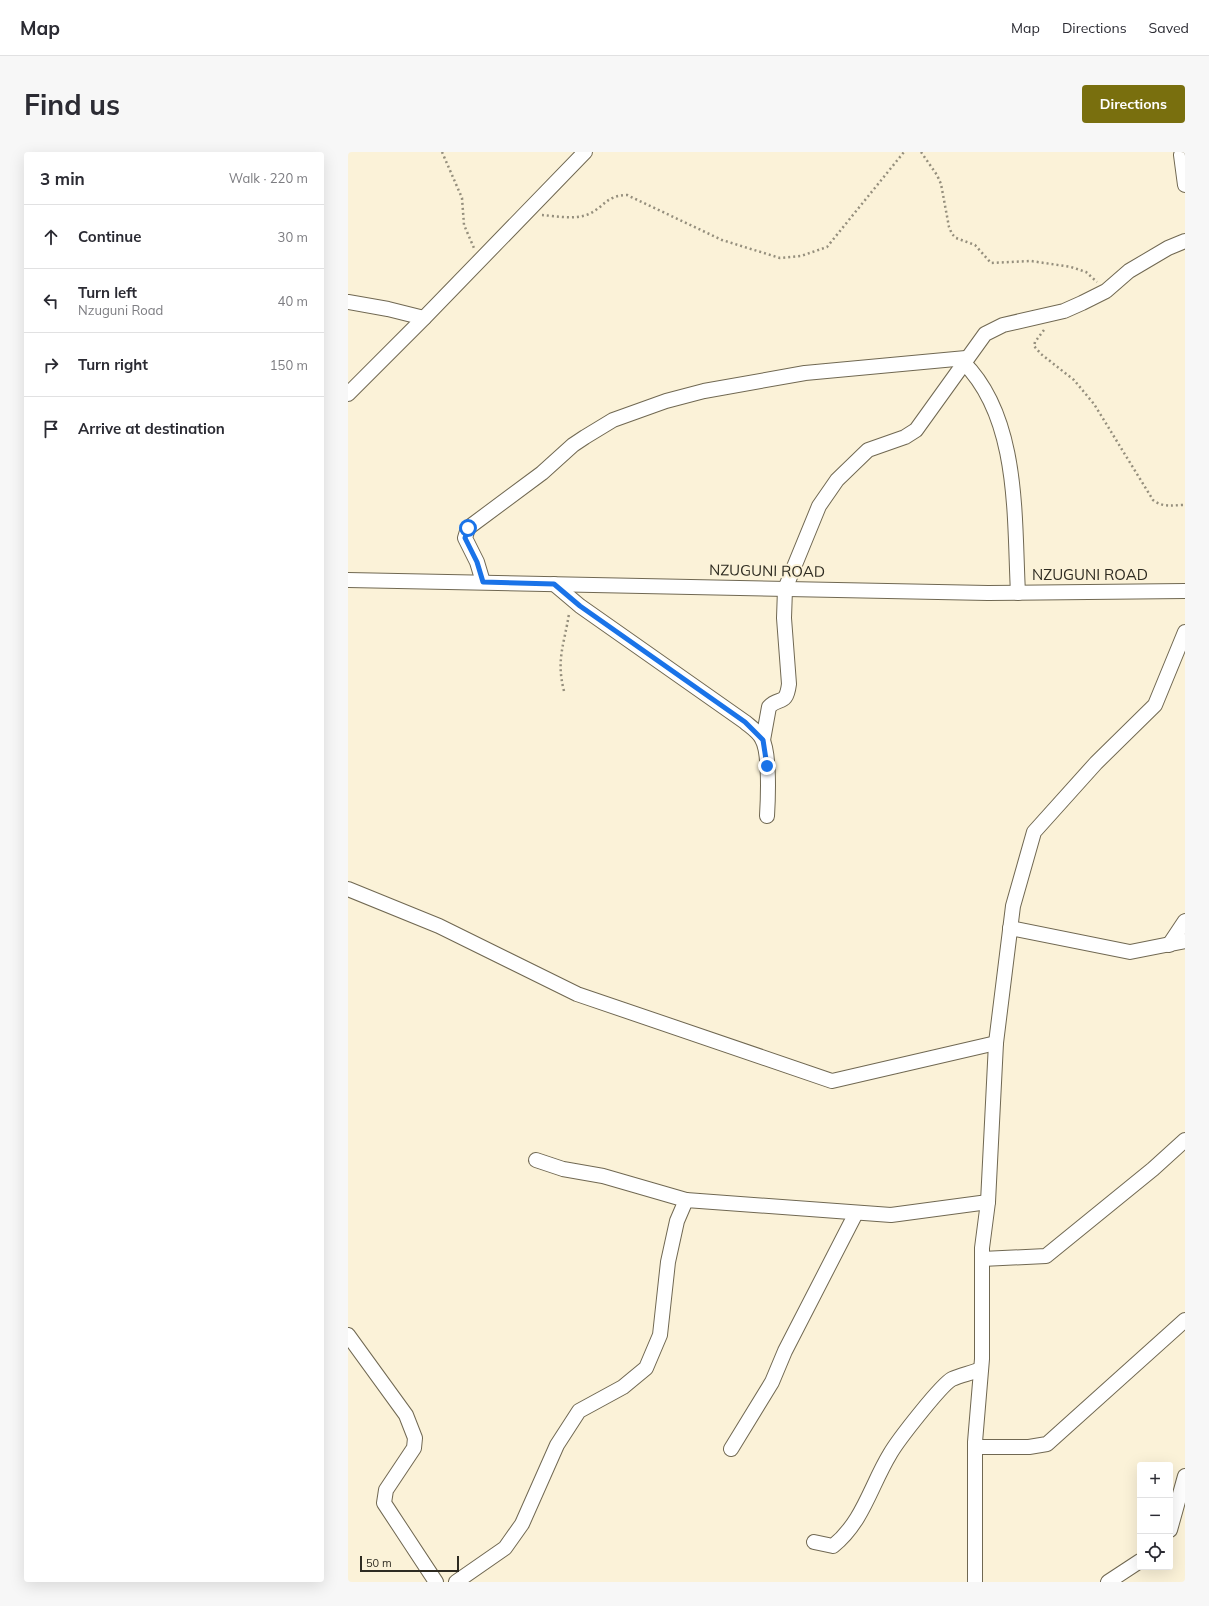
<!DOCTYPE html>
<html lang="en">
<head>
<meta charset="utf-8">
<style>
	:root { --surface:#fff; --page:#f7f7f7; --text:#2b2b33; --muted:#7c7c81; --line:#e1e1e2; --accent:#796f0e }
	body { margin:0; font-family:Mulish,sans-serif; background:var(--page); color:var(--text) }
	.controls { position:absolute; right:12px; bottom:12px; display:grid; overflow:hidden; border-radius:4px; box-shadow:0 4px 16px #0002 }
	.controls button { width:36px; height:36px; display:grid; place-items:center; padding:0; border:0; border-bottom:1px solid var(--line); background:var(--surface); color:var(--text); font:20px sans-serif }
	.scale { position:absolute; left:12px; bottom:10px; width:99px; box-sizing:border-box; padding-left:4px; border:2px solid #2e2b21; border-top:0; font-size:11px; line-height:14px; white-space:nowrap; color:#2e2b21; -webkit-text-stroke:3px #fbf2d8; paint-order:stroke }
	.stop { position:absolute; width:12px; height:12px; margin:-9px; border:3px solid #1a73e8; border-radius:50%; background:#fff }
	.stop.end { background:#1a73e8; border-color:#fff; box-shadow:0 1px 4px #0008 }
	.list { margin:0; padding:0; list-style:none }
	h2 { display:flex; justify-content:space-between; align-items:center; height:52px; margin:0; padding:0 16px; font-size:17px }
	h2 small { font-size:13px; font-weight:400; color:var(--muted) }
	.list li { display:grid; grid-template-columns:26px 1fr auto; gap:12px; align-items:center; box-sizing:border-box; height:64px; padding:0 16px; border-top:1px solid var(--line) }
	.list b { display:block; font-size:15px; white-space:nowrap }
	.list p { margin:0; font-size:13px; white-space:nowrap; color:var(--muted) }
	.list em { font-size:13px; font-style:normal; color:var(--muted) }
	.icon { flex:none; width:22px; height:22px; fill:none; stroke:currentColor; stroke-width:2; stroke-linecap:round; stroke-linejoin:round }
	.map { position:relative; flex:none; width:837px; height:1430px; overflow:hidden; border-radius:4px }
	header { display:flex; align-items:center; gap:24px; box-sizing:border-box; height:56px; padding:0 20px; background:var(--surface); border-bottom:1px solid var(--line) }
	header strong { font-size:19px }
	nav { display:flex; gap:22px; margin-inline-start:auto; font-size:14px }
	.intro { display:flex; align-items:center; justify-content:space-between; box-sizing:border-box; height:96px; padding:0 24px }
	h1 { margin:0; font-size:28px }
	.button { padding:10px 18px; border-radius:4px; background:var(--accent); color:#fff; font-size:14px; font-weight:700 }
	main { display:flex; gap:24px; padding:0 24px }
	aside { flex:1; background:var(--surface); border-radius:4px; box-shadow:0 4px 16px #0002 }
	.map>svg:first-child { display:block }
</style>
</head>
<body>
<header>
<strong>Map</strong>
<nav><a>Map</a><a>Directions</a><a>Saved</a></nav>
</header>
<div class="intro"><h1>Find us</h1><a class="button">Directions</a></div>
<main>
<aside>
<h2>3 min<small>Walk · 220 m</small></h2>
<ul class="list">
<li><svg class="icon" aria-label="ahead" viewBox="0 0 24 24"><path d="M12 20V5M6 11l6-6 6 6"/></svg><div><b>Continue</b></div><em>30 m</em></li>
<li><svg class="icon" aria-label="left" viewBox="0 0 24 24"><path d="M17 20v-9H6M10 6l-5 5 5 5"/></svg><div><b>Turn left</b><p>Nzuguni Road</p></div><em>40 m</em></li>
<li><svg class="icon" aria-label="right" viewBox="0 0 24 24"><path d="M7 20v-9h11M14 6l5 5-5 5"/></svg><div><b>Turn right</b></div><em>150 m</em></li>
<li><svg class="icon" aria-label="arrive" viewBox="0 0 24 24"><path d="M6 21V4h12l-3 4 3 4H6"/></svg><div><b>Arrive at destination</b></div></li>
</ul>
</aside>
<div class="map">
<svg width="837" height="1430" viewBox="0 0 837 1430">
	<rect width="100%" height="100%" fill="#fbf2d8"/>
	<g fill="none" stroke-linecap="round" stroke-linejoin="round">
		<defs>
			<g id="minor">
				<path d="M833,3L837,33"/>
				<path d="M0,150L40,157L76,166"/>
				<path d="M615,210C672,266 666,367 670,441"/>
				<path d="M0,242L76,166L237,0"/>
				<path d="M0,428L640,441L837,439"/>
				<path d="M135,430L129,410L117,386L120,376L194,321L225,293L237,285L265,268L318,249L356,239L457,221L618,206"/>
				<path d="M206,432L232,454L397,570C403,575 411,580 414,587C422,600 420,648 419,664"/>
				<path d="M415,588L421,555C431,544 438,555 441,532L436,466L437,437L471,354L489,328L520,298L557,285L568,278L637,182L655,173L716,159L734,151L758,139L781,119L820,96L837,89"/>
				<path d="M0,737L91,774L229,842L484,929L648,891"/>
				<path d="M662,776L782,800L837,789"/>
				<path d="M821,793L837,769"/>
				<path d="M188,1008L215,1017L255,1024L338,1048"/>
				<path d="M634,1107L698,1104L805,1017L837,988"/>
				<path d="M0,1183L58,1263L67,1286L66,1296L38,1338L36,1351L88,1430"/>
				<path d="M627,1295H681L699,1292L837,1168"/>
				<path d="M383,1297L424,1230L437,1199L508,1061"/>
				<path d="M822,1378L837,1324"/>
				<path d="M466,1390L485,1394C515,1370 523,1333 542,1302C550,1288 593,1233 604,1227C613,1223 624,1221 633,1217"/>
				<path d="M108,1430L157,1396L174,1372L209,1293L231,1259L275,1235L298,1216L312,1183L320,1110L329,1069L338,1048L543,1063L640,1050"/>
				<path d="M627,1430V1290L634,1207V1096L640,1050L648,891L665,754L686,680L748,611L807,553L837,480"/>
				<path d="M760,1430L792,1409"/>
			</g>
		</defs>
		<use href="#minor" stroke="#706852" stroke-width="16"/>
		<g stroke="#958f7d" stroke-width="2.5" stroke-dasharray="2 3" stroke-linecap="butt">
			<path d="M94,0L114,46L116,73L126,96"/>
			<path d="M573,0L589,23L593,32L601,75L604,82L608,86L627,93L643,111L683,109L723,115L738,120L749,130"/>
			<path d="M194,63C208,64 227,68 241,62C256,55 259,43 279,43L374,88L432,106L453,104L479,95L556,0"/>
			<path d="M696,178L687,190L686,194L693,202L726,228L746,252L805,348C815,356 825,353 837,353"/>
			<path d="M216,539C208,508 216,493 221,462"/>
		</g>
		<use href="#minor" stroke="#fff" stroke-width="14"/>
	</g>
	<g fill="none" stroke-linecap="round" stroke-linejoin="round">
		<path stroke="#1a73e8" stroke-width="5" d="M120,376L117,386L129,410L135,430L206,432L232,454L397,570L415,588L419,614"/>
	</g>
	<g text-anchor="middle" stroke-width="4" stroke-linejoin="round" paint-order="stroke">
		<g font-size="15" fill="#2e2b21" stroke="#fbf2d8">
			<text transform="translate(419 419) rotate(1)" y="5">NZUGUNI ROAD</text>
			<text x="742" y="428">NZUGUNI ROAD</text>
		</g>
	</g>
</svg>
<div class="controls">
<button>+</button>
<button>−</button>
<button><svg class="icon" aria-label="locate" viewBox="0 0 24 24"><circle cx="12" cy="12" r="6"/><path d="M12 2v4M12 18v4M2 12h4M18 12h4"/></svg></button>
</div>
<div class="scale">50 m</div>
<div class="stop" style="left:120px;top:376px"></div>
<div class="stop end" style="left:419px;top:614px"></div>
</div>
</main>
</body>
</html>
